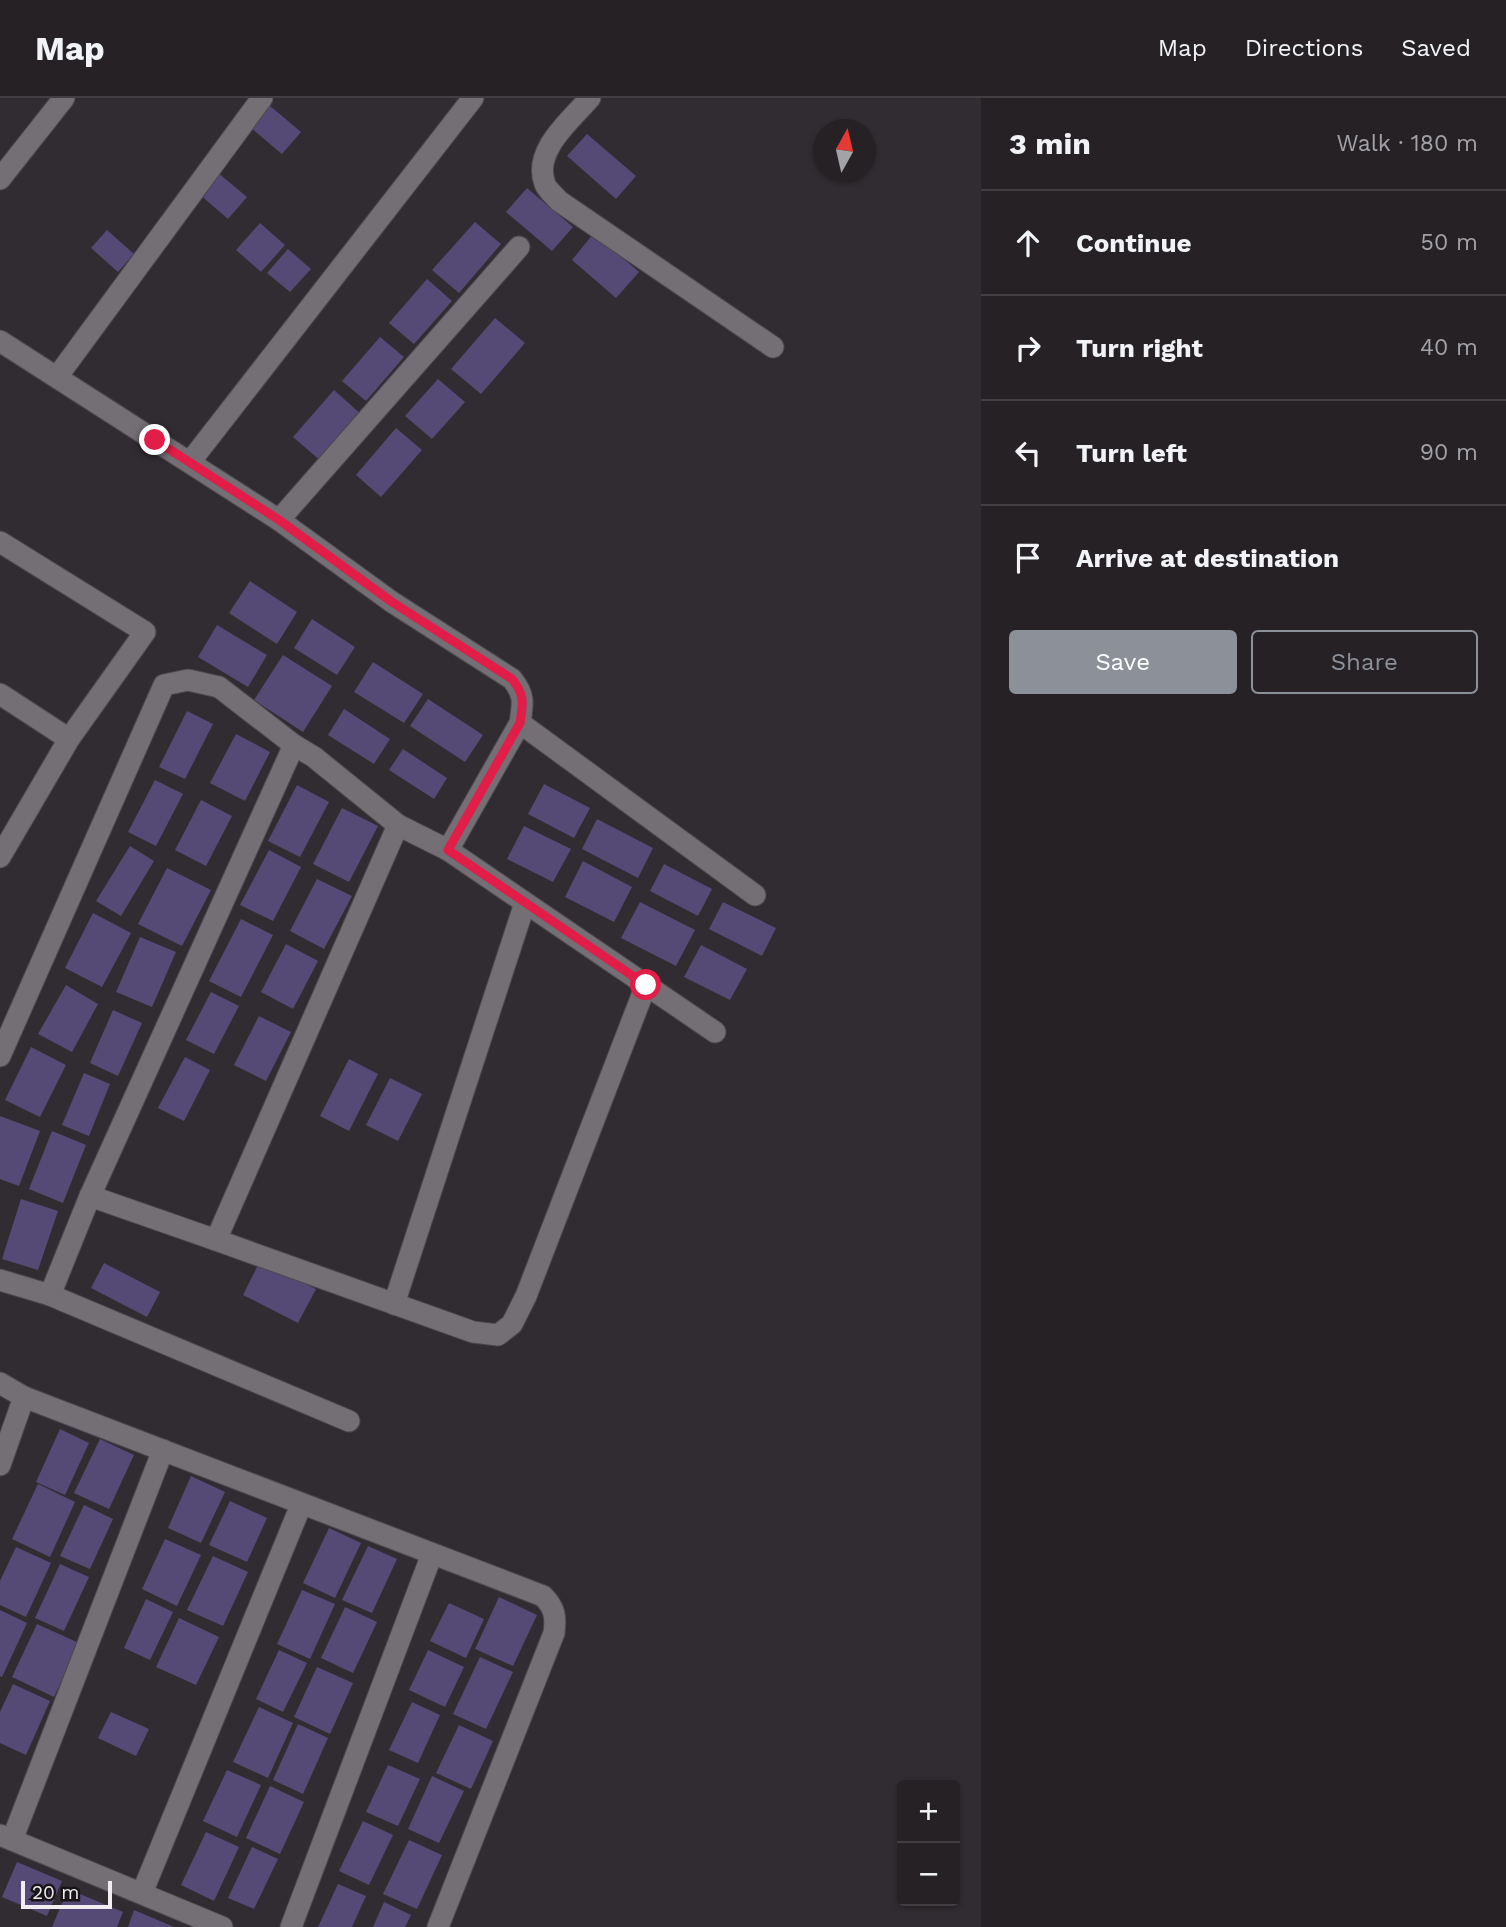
<!DOCTYPE html>
<html lang="en">
<head>
<meta charset="utf-8">
<style>
	:root { --surface:#252125; --page:#2d292d; --text:#f1f3f6; --muted:#a3a3a7; --line:#423e42; --accent:#8c9099 }
	body { margin:0; font-family:"Work Sans",sans-serif; background:var(--page); color:var(--text) }
	.controls { position:absolute; right:21px; bottom:21px; display:grid; overflow:hidden; border-radius:7px; box-shadow:0 2px 5px #0004 }
	.controls button { width:63px; height:63px; display:grid; place-items:center; padding:0; border:0; border-bottom:2px solid var(--line); background:var(--surface); color:var(--text); font:35px sans-serif }
	.compass { position:absolute; left:813px; top:21px; width:63px; height:63px; border-radius:50%; background:var(--surface); box-shadow:0 2px 5px #0004; rotate:8deg }
	.scale { position:absolute; left:21px; bottom:18px; width:91px; box-sizing:border-box; padding-left:7px; border:4px solid #f1edf1; border-top:0; font-size:19px; line-height:24px; white-space:nowrap; color:#f1edf1; -webkit-text-stroke:5px #171518; paint-order:stroke }
	.stop { position:absolute; width:21px; height:21px; margin:-16px; border:5px solid #e11d48; border-radius:50%; background:#fff }
	.stop.end { background:#e11d48; border-color:#fff; box-shadow:0 2px 7px #0008 }
	.list { margin:0; padding:0; list-style:none }
	h2 { display:flex; justify-content:space-between; align-items:center; height:91px; margin:0; padding:0 28px; font-size:30px }
	h2 small { font-size:23px; font-weight:400; color:var(--muted) }
	.list li { display:grid; grid-template-columns:46px 1fr auto; gap:21px; align-items:center; box-sizing:border-box; height:105px; padding:0 28px; border-top:2px solid var(--line) }
	.list b { display:block; font-size:26px; white-space:nowrap }
	.list em { font-size:23px; font-style:normal; color:var(--muted) }
	.actions { display:flex; gap:14px; padding:21px 28px }
	.actions a { flex:1; padding:16px 0; border:2px solid var(--accent); border-radius:7px; text-align:center; font-size:24px; color:var(--accent) }
	.actions .main { background:var(--accent); color:#fff }
	.icon { flex:none; width:38px; height:38px; fill:none; stroke:currentColor; stroke-width:2; stroke-linecap:round; stroke-linejoin:round }
	.map { position:relative; flex:none; width:981px; height:1829px; overflow:hidden }
	header { display:flex; align-items:center; gap:42px; box-sizing:border-box; height:98px; padding:0 35px; background:var(--surface); border-bottom:2px solid var(--line) }
	header strong { font-size:33px }
	nav { display:flex; gap:38px; margin-inline-start:auto; font-size:24px }
	main { display:flex }
	aside { flex:1; background:var(--surface) }
	.map>svg:first-child { display:block }
</style>
</head>
<body>
<header>
<strong>Map</strong>
<nav><a>Map</a><a>Directions</a><a>Saved</a></nav>
</header>
<main>
<div class="map">
<svg width="981" height="1829" viewBox="0 0 981 1829">
	<rect width="100%" height="100%" fill="#312c31"/>
	<g fill="#554a75">
		<path d="M269,7L301,34L282,56L250,29Z"/>
		<path d="M587,36L636,78L616,101L567,58Z"/>
		<path d="M217,74L247,99L228,121L198,95Z"/>
		<path d="M527,90L573,129L552,153L506,114Z"/>
		<path d="M475,124L501,146L459,195L432,172Z"/>
		<path d="M260,125L285,147L261,174L236,152Z"/>
		<path d="M107,132L134,156L118,174L91,150Z"/>
		<path d="M594,135L639,174L616,200L572,162Z"/>
		<path d="M288,151L311,171L290,194L267,175Z"/>
		<path d="M427,181L452,203L414,246L389,225Z"/>
		<path d="M495,220L525,245L481,296L451,271Z"/>
		<path d="M380,239L404,259L366,303L342,283Z"/>
		<path d="M438,281L465,304L432,341L405,318Z"/>
		<path d="M334,292L363,318L322,364L293,339Z"/>
		<path d="M396,330L422,352L381,399L356,377Z"/>
		<path d="M250,483L297,514L277,546L229,515Z"/>
		<path d="M312,521L355,549L337,577L294,550Z"/>
		<path d="M217,527L267,557L248,589L198,559Z"/>
		<path d="M283,557L332,588L303,634L254,602Z"/>
		<path d="M373,564L423,596L404,625L354,594Z"/>
		<path d="M428,601L483,637L465,664L410,628Z"/>
		<path d="M344,611L390,641L374,666L328,637Z"/>
		<path d="M187,613L213,626L185,681L159,669Z"/>
		<path d="M236,636L270,654L245,703L210,685Z"/>
		<path d="M403,651L447,680L434,701L389,672Z"/>
		<path d="M155,682L183,696L156,748L128,734Z"/>
		<path d="M544,686L590,710L574,740L528,716Z"/>
		<path d="M297,687L329,704L300,759L268,743Z"/>
		<path d="M201,702L232,718L206,768L175,752Z"/>
		<path d="M342,710L378,728L349,784L313,766Z"/>
		<path d="M597,721L653,750L638,780L582,751Z"/>
		<path d="M524,728L571,751L553,784L507,761Z"/>
		<path d="M130,748L154,763L121,818L96,803Z"/>
		<path d="M269,752L301,769L273,823L240,807Z"/>
		<path d="M583,763L632,789L614,824L565,799Z"/>
		<path d="M664,766L712,791L698,818L650,793Z"/>
		<path d="M167,770L211,792L182,848L138,826Z"/>
		<path d="M317,781L352,798L324,851L290,833Z"/>
		<path d="M640,804L695,832L676,868L621,840Z"/>
		<path d="M723,804L776,830L762,858L709,831Z"/>
		<path d="M93,815L131,835L102,889L65,870Z"/>
		<path d="M241,821L273,837L241,899L209,883Z"/>
		<path d="M140,839L176,854L152,909L116,894Z"/>
		<path d="M286,846L318,863L293,911L261,894Z"/>
		<path d="M701,847L747,871L730,902L684,879Z"/>
		<path d="M66,887L98,906L72,954L38,936Z"/>
		<path d="M211,894L239,908L214,956L186,942Z"/>
		<path d="M113,912L142,925L118,978L90,965Z"/>
		<path d="M259,918L291,934L266,983L234,967Z"/>
		<path d="M31,949L66,967L40,1019L5,1002Z"/>
		<path d="M185,959L210,972L184,1023L158,1010Z"/>
		<path d="M349,961L378,976L349,1033L320,1018Z"/>
		<path d="M84,975L110,986L89,1038L62,1027Z"/>
		<path d="M390,980L422,996L398,1043L366,1027Z"/>
		<path d="M0,1018L40,1033L19,1088L0,1081Z"/>
		<path d="M52,1033L86,1047L63,1105L29,1091Z"/>
		<path d="M21,1101L58,1113L38,1172L2,1161Z"/>
		<path d="M260,1163L316,1191L298,1225L243,1197Z"/>
		<path d="M104,1165L160,1194L147,1219L91,1190Z"/>
		<path d="M60,1331L89,1345L65,1397L36,1384Z"/>
		<path d="M100,1341L134,1357L109,1411L74,1395Z"/>
		<path d="M191,1378L225,1394L201,1445L168,1430Z"/>
		<path d="M38,1386L75,1404L50,1459L12,1441Z"/>
		<path d="M230,1403L267,1420L247,1464L209,1447Z"/>
		<path d="M84,1407L113,1421L90,1471L60,1458Z"/>
		<path d="M329,1430L361,1445L335,1500L303,1485Z"/>
		<path d="M165,1441L201,1457L177,1508L142,1491Z"/>
		<path d="M368,1448L397,1461L372,1515L342,1502Z"/>
		<path d="M16,1449L51,1465L26,1519L0,1507V1483Z"/>
		<path d="M213,1458L248,1474L223,1528L187,1512Z"/>
		<path d="M60,1466L89,1479L64,1533L35,1520Z"/>
		<path d="M302,1492L335,1506L310,1561L277,1546Z"/>
		<path d="M499,1499L537,1517L513,1568L475,1551Z"/>
		<path d="M146,1501L173,1514L150,1562L124,1550Z"/>
		<path d="M449,1505L484,1521L466,1560L430,1543Z"/>
		<path d="M345,1509L377,1524L353,1575L321,1560Z"/>
		<path d="M0,1512L27,1525L2,1579L0,1578Z"/>
		<path d="M179,1520L219,1539L196,1587L156,1569Z"/>
		<path d="M37,1526L79,1545L54,1599L12,1579Z"/>
		<path d="M279,1552L307,1565L283,1614L256,1601Z"/>
		<path d="M428,1552L464,1569L445,1609L409,1592Z"/>
		<path d="M480,1559L513,1574L486,1631L453,1616Z"/>
		<path d="M317,1569L353,1585L330,1636L294,1619Z"/>
		<path d="M13,1586L50,1603L26,1657L0,1645V1614Z"/>
		<path d="M412,1604L440,1617L418,1665L389,1652Z"/>
		<path d="M259,1609L293,1625L268,1680L233,1664Z"/>
		<path d="M111,1614L149,1631L136,1658L98,1640Z"/>
		<path d="M298,1626L328,1640L303,1696L273,1682Z"/>
		<path d="M459,1627L493,1643L471,1691L436,1675Z"/>
		<path d="M388,1667L420,1681L398,1728L366,1714Z"/>
		<path d="M227,1672L261,1687L237,1739L203,1723Z"/>
		<path d="M432,1678L464,1693L439,1745L408,1731Z"/>
		<path d="M270,1688L304,1704L280,1756L246,1740Z"/>
		<path d="M363,1723L393,1737L369,1787L339,1773Z"/>
		<path d="M206,1734L239,1749L214,1803L181,1787Z"/>
		<path d="M409,1742L442,1757L417,1811L383,1796Z"/>
		<path d="M252,1749L278,1761L254,1811L228,1800Z"/>
		<path d="M17,1764L62,1783L47,1818L2,1799Z"/>
		<path d="M338,1786L366,1798L352,1829H318Z"/>
		<path d="M68,1791L123,1814L117,1829H52Z"/>
		<path d="M384,1804L411,1817L405,1829H373Z"/>
		<path d="M134,1812L174,1829H128Z"/>
	</g>
	<g fill="none" stroke-linecap="round" stroke-linejoin="round">
		<defs>
			<g id="minor">
				<path d="M590,0C571,22 532,53 545,86C547,92 555,98 559,103L773,249"/>
				<path d="M0,81L64,0"/>
				<path d="M0,243L279,422L392,504L512,581C525,597 523,605 520,625L448,752L715,934"/>
				<path d="M57,279L262,0"/>
				<path d="M190,364L473,0"/>
				<path d="M279,422L519,149"/>
				<path d="M0,444L145,534L69,641L0,759"/>
				<path d="M0,596L69,641"/>
				<path d="M520,625L755,797"/>
				<path d="M294,647L90,1098L50,1197L349,1323"/>
				<path d="M0,958L164,587L188,582L219,589L294,647L314,659L398,727L448,752"/>
				<path d="M90,1098L216,1142L398,727"/>
				<path d="M216,1142L473,1234L498,1237L512,1226L526,1198L646,887"/>
				<path d="M0,1182L50,1197"/>
				<path d="M394,1206L525,805"/>
				<path d="M0,1285L24,1299L543,1498C555,1510 556,1519 554,1535L438,1829"/>
				<path d="M0,1367L24,1299"/>
				<path d="M0,1737L222,1829"/>
				<path d="M12,1742L163,1352"/>
				<path d="M142,1795L301,1407"/>
				<path d="M291,1829L432,1456"/>
			</g>
		</defs>
		<use href="#minor" stroke="#4c484d" stroke-width="23"/>
		<use href="#minor" stroke="#746e75" stroke-width="21"/>
	</g>
	<g fill="none" stroke-linecap="round" stroke-linejoin="round">
		<path stroke="#e11d48" stroke-width="9" d="M155,342L279,422L392,504L512,581C525,597 523,605 520,625L448,752L646,887"/>
	</g>
</svg>
<div class="controls">
<button>+</button>
<button>−</button>
</div>
<svg class="compass" viewBox="-18 -18 36 36"><path d="M0-13l5 13h-10z" fill="#e53935"/><path d="M0 13l5-13h-10z" fill="#a3a3a7"/></svg>
<div class="scale">20 m</div>
<div class="stop" style="left:646px;top:887px"></div>
<div class="stop end" style="left:155px;top:342px"></div>
</div>
<aside>
<h2>3 min<small>Walk · 180 m</small></h2>
<ul class="list">
<li><svg class="icon" aria-label="ahead" viewBox="0 0 24 24"><path d="M12 20V5M6 11l6-6 6 6"/></svg><div><b>Continue</b></div><em>50 m</em></li>
<li><svg class="icon" aria-label="right" viewBox="0 0 24 24"><path d="M7 20v-9h11M14 6l5 5-5 5"/></svg><div><b>Turn right</b></div><em>40 m</em></li>
<li><svg class="icon" aria-label="left" viewBox="0 0 24 24"><path d="M17 20v-9H6M10 6l-5 5 5 5"/></svg><div><b>Turn left</b></div><em>90 m</em></li>
<li><svg class="icon" aria-label="arrive" viewBox="0 0 24 24"><path d="M6 21V4h12l-3 4 3 4H6"/></svg><div><b>Arrive at destination</b></div></li>
</ul>
<div class="actions"><a class="main">Save</a><a>Share</a></div>
</aside>
</main>
</body>
</html>
